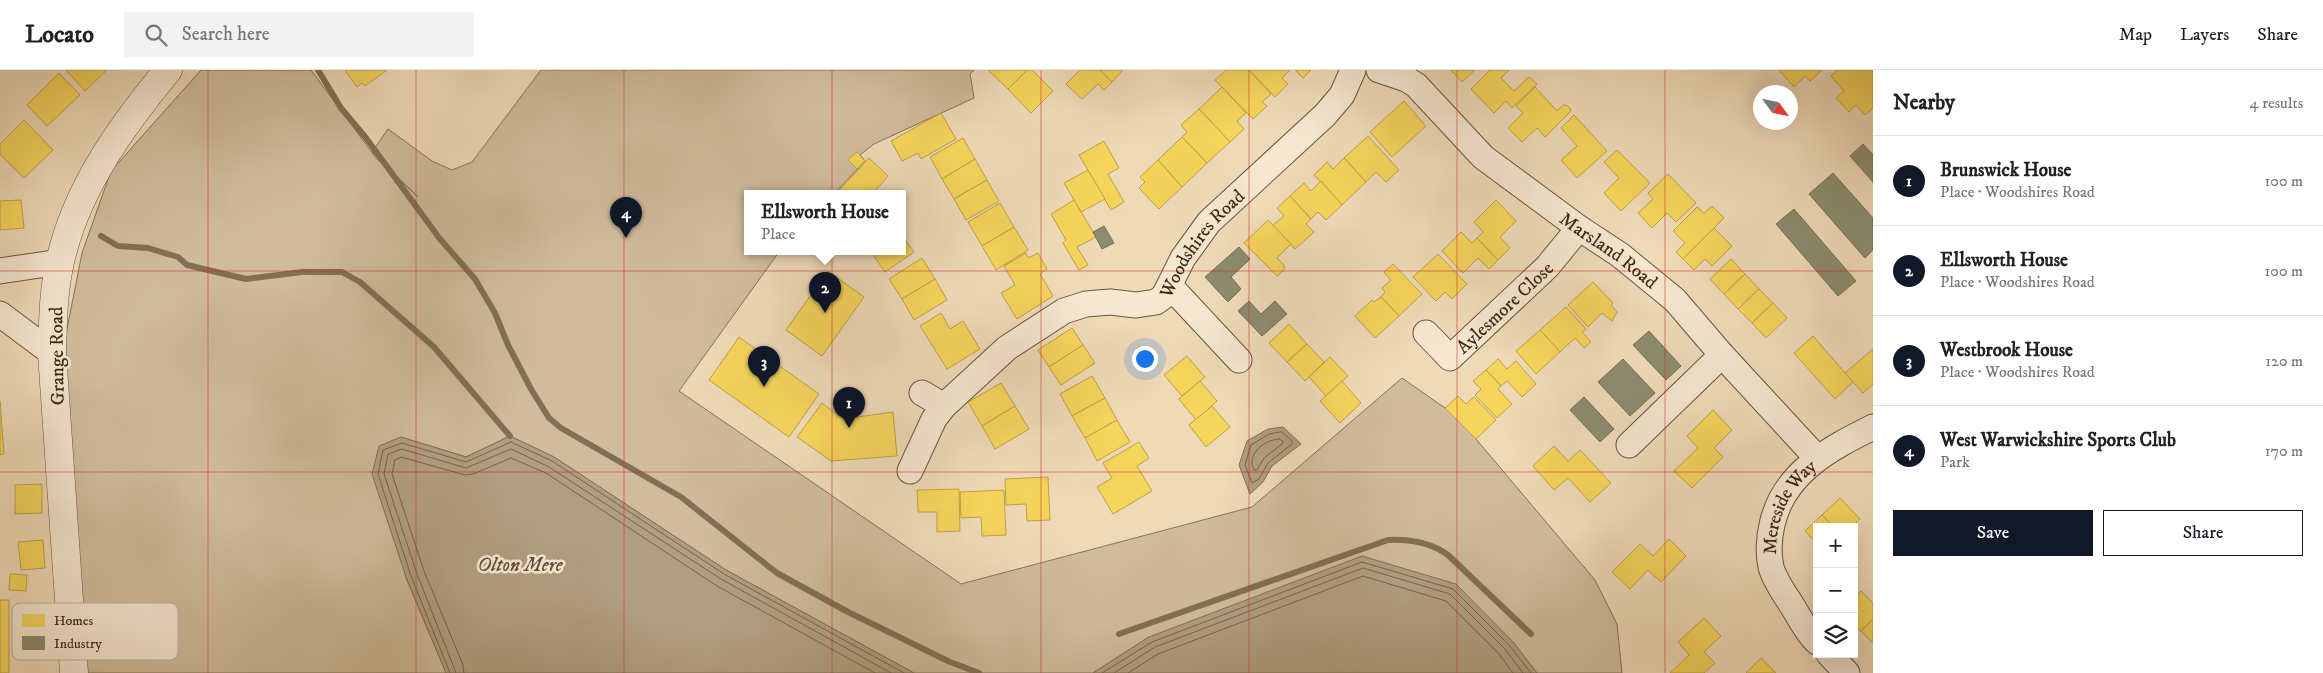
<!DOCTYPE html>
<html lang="en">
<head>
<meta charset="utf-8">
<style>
	:root { --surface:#fff; --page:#f2f2f2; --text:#222; --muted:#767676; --line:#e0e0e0; --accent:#111827 }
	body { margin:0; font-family:"IM FELL DW Pica",serif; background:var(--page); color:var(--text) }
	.controls { position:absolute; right:15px; bottom:15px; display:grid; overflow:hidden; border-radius:0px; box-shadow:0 5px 20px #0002 }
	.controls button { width:45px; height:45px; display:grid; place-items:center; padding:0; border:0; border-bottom:1px solid var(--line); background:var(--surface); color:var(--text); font:25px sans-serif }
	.compass { position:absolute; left:1753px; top:15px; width:45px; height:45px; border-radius:50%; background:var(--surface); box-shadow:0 5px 20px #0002; rotate:123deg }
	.you { position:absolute; left:1144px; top:288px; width:18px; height:18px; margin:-12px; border:4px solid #fff; border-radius:50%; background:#1a73e8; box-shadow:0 0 0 8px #1a73e833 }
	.badge { display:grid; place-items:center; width:32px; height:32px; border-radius:50%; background:var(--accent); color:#fff; font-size:16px; font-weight:700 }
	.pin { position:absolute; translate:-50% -41px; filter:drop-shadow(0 1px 2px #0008) }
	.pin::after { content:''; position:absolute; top:26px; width:18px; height:15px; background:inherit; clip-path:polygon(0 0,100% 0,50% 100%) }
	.popup { position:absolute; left:744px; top:120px; width:162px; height:65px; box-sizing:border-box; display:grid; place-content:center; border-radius:0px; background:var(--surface); filter:drop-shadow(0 1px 4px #0005); font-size:16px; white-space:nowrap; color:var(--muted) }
	.popup b { font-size:19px; color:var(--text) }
	.popup::after { content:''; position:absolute; left:50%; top:100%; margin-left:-10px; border:10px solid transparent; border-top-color:var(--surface) }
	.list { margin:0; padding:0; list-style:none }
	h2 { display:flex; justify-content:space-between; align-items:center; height:65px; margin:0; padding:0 20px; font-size:21px }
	h2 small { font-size:16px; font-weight:400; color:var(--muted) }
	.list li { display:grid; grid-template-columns:32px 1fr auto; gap:15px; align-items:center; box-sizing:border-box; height:90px; padding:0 20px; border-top:1px solid var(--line) }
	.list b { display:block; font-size:19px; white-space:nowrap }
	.list p { margin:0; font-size:16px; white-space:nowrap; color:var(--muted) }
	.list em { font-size:16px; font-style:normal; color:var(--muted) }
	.actions { display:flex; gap:10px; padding:15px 20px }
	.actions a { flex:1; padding:11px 0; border:1px solid var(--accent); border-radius:0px; text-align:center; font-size:18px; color:var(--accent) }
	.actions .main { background:var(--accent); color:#fff }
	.icon { flex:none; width:28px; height:28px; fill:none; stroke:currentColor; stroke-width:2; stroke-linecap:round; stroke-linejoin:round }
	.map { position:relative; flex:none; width:1873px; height:603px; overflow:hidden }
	header { display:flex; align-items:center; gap:30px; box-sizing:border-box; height:70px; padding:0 25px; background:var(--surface); border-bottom:1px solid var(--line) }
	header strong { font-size:24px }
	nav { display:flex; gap:28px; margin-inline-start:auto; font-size:18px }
	.search { width:350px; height:45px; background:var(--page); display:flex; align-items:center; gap:12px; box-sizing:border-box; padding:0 18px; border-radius:0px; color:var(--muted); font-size:19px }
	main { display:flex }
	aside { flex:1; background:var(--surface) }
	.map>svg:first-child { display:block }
</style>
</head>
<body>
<header>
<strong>Locato</strong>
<div class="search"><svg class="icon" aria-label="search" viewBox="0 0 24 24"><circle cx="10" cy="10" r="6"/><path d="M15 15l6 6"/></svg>Search here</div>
<nav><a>Map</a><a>Layers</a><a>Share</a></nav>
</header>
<main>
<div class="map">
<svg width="1873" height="603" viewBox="0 0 1873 603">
	<rect width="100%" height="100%" fill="#efdab8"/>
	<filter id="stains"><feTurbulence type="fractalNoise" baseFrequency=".004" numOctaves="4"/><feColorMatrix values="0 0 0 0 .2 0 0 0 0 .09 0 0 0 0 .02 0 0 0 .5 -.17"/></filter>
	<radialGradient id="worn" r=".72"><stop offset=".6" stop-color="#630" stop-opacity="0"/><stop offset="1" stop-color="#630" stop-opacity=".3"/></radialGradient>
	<path fill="#d0bc9c" stroke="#857358" d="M201,0H311L376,88L418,127L372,82L388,59L432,91L452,100L472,92L541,0H974L970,4L974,28L874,74L860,85L865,91L834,124H748V182H779L679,321L961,514L1252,437L1402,308L1445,338L1476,369L1595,510L1617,554L1622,603H1537L1513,572L1149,567L1093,603H914L726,500L554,387L510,366L466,387L401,367L406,508L446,603H84L63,279L82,183L111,101Z"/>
	<g fill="#b19e80" stroke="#817054">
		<path d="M1283,357L1301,374L1272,396L1263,412L1250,424L1239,395L1247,371L1268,359Z"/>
		<path d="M510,366L554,387L726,500L914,603H446L406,507L372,404L379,376L401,367L466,387Z"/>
		<path d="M1362,486L1456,514L1513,572L1537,603H1093L1149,567Z"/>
	</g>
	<g fill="#f6d55c" stroke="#bea246">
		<path d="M66,0H107L85,21Z"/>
		<path d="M345,0H387L365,16L362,13L357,17Z"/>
		<path d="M988,0H1027L1008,19Z"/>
		<path d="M1027,0H1032L1053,21L1031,43L1008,19Z"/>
		<path d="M1080,0H1100L1112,12L1104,20L1098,14L1082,29L1066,14Z"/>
		<path d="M1100,0H1123L1112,12Z"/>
		<path d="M1226,0H1249L1271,24L1262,32L1267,36L1253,49L1215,10Z"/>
		<path d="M1249,0H1290L1282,8L1288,14L1275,27Z"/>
		<path d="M1295,0H1311L1303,8Z"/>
		<path d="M1451,0H1475L1462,12Z"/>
		<path d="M1490,0H1509L1501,8L1514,21L1529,7L1537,14L1512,38L1506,31L1494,43L1471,19Z"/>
		<path d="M1779,0H1822L1810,11L1805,6L1794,17Z"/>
		<path d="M1838,0H1873V38L1865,45L1856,35L1849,42L1836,28L1844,21L1831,6Z"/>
		<path d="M59,3L80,25L47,56L27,35Z"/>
		<path d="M1222,17L1246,43L1237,51L1244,59L1230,72L1199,39Z"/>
		<path d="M1535,17L1557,41L1563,35H1566L1571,39L1570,42L1545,67L1537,58L1522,72L1508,58L1523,43L1516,36Z"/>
		<path d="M1404,31L1426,56L1392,87L1370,62Z"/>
		<path d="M1199,39L1230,72L1207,93L1182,67L1187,62L1181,55Z"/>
		<path d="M941,43L956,69L921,89L918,83L902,91L891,71Z"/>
		<path d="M1574,45L1607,81L1577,108L1561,90L1577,76L1561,58Z"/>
		<path d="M24,50L53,80L24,108L0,84V74Z"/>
		<path d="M1368,66L1399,100L1386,112L1376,102L1366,112L1344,88Z"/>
		<path d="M1182,67L1207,93L1182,117L1158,90Z"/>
		<path d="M963,68L975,89L942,109L930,87Z"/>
		<path d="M1104,71L1119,98L1108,104L1124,132L1111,140L1079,85Z"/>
		<path d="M1617,80L1650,113L1621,141L1604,123L1619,108L1604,92Z"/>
		<path d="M857,82L865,91L857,99L848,90Z"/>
		<path d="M869,88L888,106L874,122L876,124H836Z"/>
		<path d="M1344,88L1366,112L1342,135L1314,105L1327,92L1333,99Z"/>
		<path d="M975,89L987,110L954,129L942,109Z"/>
		<path d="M1158,90L1182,117L1159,139L1139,118L1145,112L1140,107Z"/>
		<path d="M1088,100L1105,129L1081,142L1064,113Z"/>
		<path d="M1668,104L1696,133L1676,152L1667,143L1652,158L1638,143L1653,129L1648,123Z"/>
		<path d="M987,110L999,131L966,150L954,129Z"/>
		<path d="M1321,111L1342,135L1326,150L1318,142L1311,149L1290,126L1304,113L1311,121Z"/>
		<path d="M1290,126L1311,149L1306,154L1314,162L1295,179L1273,155L1284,146L1277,138Z"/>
		<path d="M21,130L24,158L0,160V131Z"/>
		<path d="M1074,130L1096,167L1077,177L1088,195L1079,200L1063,173L1066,170L1051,144Z"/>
		<path d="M1496,130L1516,151L1500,167L1510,178L1498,190L1477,168L1483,162L1474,152Z"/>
		<path d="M1000,133L1014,157L982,176L968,152Z"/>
		<path d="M1712,136L1724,148L1683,189L1676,182L1685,173L1673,161L1697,137L1704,143Z"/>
		<path d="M1268,150L1291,174L1277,188L1284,195V200L1277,206L1244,173Z"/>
		<path d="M1014,157L1028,180L996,200L982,176Z"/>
		<path d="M1714,158L1732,176L1712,196L1705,189L1694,200L1683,189Z"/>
		<path d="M1461,162L1472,173L1477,168L1498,190L1489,199L1478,188L1463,203L1442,181Z"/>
		<path d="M902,165L914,182L885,202L871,182H902Z"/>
		<path d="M1026,183L1028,188L1038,183L1047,199L1040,204L1053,226L1017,249L1001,223L1015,215L1004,196Z"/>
		<path d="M1438,184L1467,214L1452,229L1445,222L1436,231L1413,207Z"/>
		<path d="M922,188L935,209L902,229L889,209Z"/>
		<path d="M1731,189L1745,204L1724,224L1710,209Z"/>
		<path d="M1393,194L1422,224L1399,246L1381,227L1385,222L1382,218L1391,210L1384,202Z"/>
		<path d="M828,201L864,227L822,286L786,260Z"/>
		<path d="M1745,204L1759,219L1738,239L1724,224Z"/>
		<path d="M935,209L947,230L914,250L902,229Z"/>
		<path d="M1593,212L1613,233L1611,235L1617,242L1612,251L1602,243L1588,257L1568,235Z"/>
		<path d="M1759,219L1773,233L1752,253L1738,239Z"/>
		<path d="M1381,227L1399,246L1375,268L1355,246L1372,230L1374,232Z"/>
		<path d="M1773,233L1787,248L1766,268L1752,253Z"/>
		<path d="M1566,237L1586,259L1582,262L1591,272L1584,278L1575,268L1560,282L1540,260Z"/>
		<path d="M941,243L950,259L963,251L980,279L947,299L920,256Z"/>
		<path d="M1289,254L1307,274L1287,292L1269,273Z"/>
		<path d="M1072,258L1083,275L1049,297L1038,280Z"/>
		<path d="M1540,260L1560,282L1536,304L1516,281Z"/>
		<path d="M1813,266L1853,312L1835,329L1794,283Z"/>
		<path d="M739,267L819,324L789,367L709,310Z"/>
		<path d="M1307,274L1324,292L1305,311L1287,292Z"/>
		<path d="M1083,275L1095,293L1061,315L1049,297Z"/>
		<path d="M1873,279V314L1863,323L1845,303Z"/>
		<path d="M1187,286L1205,307L1182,326L1164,305Z"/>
		<path d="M1330,287L1348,306L1326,326L1309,307Z"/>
		<path d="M1498,289L1507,299L1516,291L1536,314L1522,327L1507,311L1501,316L1486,300Z"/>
		<path d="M1486,300L1501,316L1498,319L1512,334L1497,348L1475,325L1481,319L1473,311Z"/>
		<path d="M1092,306L1105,328L1072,346L1060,324Z"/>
		<path d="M1200,311L1217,331L1196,350L1179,329Z"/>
		<path d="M1342,311L1361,333L1340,353L1320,331Z"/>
		<path d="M1001,313L1015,336L982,356L968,332Z"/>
		<path d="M1458,326L1466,334L1474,327L1496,350L1476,369L1445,338Z"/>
		<path d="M1105,328L1117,350L1085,368L1072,346Z"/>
		<path d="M0,331L4,384L0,385Z"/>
		<path d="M822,333L843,349L893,342L897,386L831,391L797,367Z"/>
		<path d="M1015,336L1029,359L995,379L982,356Z"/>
		<path d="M1212,336L1230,357L1206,377L1189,355Z"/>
		<path d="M1713,340L1732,360L1714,378L1723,387L1692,418L1674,401L1698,378L1687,366Z"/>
		<path d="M1117,350L1130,372L1097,391L1085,368Z"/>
		<path d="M1139,372L1149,388L1137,396L1152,421L1113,444L1097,417L1112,408L1103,393Z"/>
		<path d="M1554,376L1568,391L1580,380L1611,413L1590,432L1568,408L1554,420L1533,396Z"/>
		<path d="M1048,407L1050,450L1027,451L1026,434L1006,435L1005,409Z"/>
		<path d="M42,414V443L15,444V415Z"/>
		<path d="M959,419L960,461L937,462V442H918L917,420Z"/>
		<path d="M1004,420L1006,465L982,466L981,447L961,448L960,422Z"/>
		<path d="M1840,428L1860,449L1852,457H1834L1822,445Z"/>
		<path d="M1822,445L1834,457H1817V474L1805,461Z"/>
		<path d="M1669,469L1686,486L1661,512L1648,500L1630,519L1612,502L1640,474L1653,486Z"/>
		<path d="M43,470L45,498L21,500L18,472Z"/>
		<path d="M10,504L27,505L26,521L9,520Z"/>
		<path d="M1861,521L1873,533V549L1861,561L1854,555V528Z"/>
		<rect x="0" y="530" width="9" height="73"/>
		<path d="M1704,548L1721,566L1704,582L1715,593L1704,603H1670L1689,585L1678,572Z"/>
		<path d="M1873,549V573L1861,561Z"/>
		<path d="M1761,588L1776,603H1746Z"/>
	</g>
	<g fill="#8c8c6e" stroke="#736f53">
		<path d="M1863,74L1873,85V112L1850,86Z"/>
		<path d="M1833,103L1873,148V180L1865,188L1809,124Z"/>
		<path d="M1794,139L1856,211L1838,226L1776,154Z"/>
		<path d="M1104,156L1114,173L1102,179L1093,162Z"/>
		<path d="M1239,177L1250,189L1231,207L1241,219L1228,232L1205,207Z"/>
		<path d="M1249,231L1261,244L1275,231L1287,244L1262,266L1238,241Z"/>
		<path d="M1649,261L1681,296L1666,310L1633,275Z"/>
		<path d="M1623,289L1655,323L1630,346L1598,312Z"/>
		<path d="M1584,327L1614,359L1600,372L1570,340Z"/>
	</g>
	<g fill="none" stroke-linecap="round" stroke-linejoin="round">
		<g stroke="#76644a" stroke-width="1">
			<path d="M1282,362L1292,371V374L1268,393L1259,409L1252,413L1245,395L1251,375L1269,364Z"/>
			<path d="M1279,369L1283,371L1282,374L1264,388L1257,400H1254C1246,384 1264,370 1279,369Z"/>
			<path d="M450,603L411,506L378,404L383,380L402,373L466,392L511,372L552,391L724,504L904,603"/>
			<path d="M456,603L417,504L384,404L388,384L402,379L466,398L511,379L549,397L721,509L891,603"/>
			<path d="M464,603L463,595L424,501L392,404L395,390L401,387L465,405L473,404L511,388L546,403L717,516L875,603"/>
			<path d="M1102,603L1152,572L1362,492L1453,519L1509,575L1531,603"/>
			<path d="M1114,603L1155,577L1363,498L1450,524L1505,579L1523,603"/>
			<path d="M1128,603L1158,584L1363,506L1446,531L1499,584L1513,603"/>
		</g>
		<g stroke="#817054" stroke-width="6">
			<path d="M318,0L341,38L366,68L440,169L475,209L495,243L508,275L531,319L549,348L561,358L681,427L777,503L848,542L950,592L979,603"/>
			<path d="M101,166L118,176L148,178L178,187L187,195L246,209L302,202H342L360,212L434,277L510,366"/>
			<path d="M1119,564L1388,470C1410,469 1430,472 1448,485L1531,564"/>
		</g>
		<defs>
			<g id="minor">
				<path id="s1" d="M1379,0L1406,9L1416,15L1483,87L1579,158L1620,185L1675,230L1722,285L1817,388"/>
				<path d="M0,201L60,192"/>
				<path d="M1170,216L1239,290"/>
				<path d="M0,244L52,283"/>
				<path id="s2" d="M1426,263L1450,288L1547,197L1579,158"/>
				<path d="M922,323L944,336"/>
				<path d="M1629,375L1722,285"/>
				<path id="s3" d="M910,401L934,349L944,336L1007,278L1064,241L1086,234L1110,232L1136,235L1156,232L1164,226L1183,188L1209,152L1325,45L1342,25L1353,0"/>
				<path id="s4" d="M1817,572C1806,562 1799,546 1791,534C1784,523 1774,509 1771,497C1768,484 1769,467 1772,455C1783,403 1829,379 1873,357"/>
				<path d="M1829,584L1847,603"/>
			</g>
			<path id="tertiary" d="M74,603L52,283C53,253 53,222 60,192C76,119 121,57 168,0"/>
		</defs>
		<use href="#minor" stroke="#67563c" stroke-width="27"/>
		<use href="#tertiary" stroke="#67563c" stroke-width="29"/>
		<use href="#minor" stroke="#f5e7d1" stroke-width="25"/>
		<use href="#tertiary" stroke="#f5e7d1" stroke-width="28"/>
	</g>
	<path fill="none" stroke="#d62828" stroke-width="1" stroke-opacity="0.55" d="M208,0V603M416,0V603M624,0V603M832,0V603M1041,0V603M1249,0V603M1457,0V603M1665,0V603M0,201H1873M0,402H1873"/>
	<g text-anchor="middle" stroke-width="5" stroke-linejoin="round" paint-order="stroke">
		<g font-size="19" fill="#3a2a13" stroke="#f5e7d1">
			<text dy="7" stroke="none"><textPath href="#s3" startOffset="396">Woodshires Road</textPath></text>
			<text dy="7" stroke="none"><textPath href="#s1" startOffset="295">Marsland Road</textPath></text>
			<text dy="7" stroke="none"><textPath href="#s2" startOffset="109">Aylesmore Close</textPath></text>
			<text transform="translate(56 286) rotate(-91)" y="7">Grange Road</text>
			<text dy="7" stroke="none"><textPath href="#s4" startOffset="154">Mereside Way</textPath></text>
		</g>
		<g font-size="20" font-style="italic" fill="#5e4d34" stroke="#f5e7d1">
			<text x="520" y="501">Olton Mere</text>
		</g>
	</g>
	<rect x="12" y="533" width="166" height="57" rx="8" fill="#f5e7d1" stroke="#bdae98" stroke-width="1"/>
	<rect x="22" y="544" width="23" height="13" fill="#f6d55c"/>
	<rect x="22" y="566" width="23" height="14" fill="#8c8c6e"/>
	<g font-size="14" fill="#3a2a13">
		<text x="54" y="555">Homes</text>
		<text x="54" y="578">Industry</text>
	</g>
	<rect width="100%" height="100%" filter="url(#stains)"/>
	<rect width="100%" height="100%" fill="url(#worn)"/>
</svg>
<div class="controls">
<button>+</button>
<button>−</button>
<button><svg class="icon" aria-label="layers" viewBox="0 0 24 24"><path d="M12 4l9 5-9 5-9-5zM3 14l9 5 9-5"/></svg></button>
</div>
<svg class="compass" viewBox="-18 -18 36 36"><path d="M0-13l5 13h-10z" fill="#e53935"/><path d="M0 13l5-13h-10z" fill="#767676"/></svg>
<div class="you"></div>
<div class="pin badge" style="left:849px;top:358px">1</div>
<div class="pin badge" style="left:825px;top:243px">2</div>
<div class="popup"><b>Ellsworth House</b>Place</div>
<div class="pin badge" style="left:764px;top:317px">3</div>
<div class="pin badge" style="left:626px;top:168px">4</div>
</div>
<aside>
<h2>Nearby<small>4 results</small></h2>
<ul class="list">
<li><span class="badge">1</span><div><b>Brunswick House</b><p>Place · Woodshires Road</p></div><em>100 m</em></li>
<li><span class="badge">2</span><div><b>Ellsworth House</b><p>Place · Woodshires Road</p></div><em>100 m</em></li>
<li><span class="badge">3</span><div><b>Westbrook House</b><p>Place · Woodshires Road</p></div><em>120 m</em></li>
<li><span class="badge">4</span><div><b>West Warwickshire Sports Club</b><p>Park</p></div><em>170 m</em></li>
</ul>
<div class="actions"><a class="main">Save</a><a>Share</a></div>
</aside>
</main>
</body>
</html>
